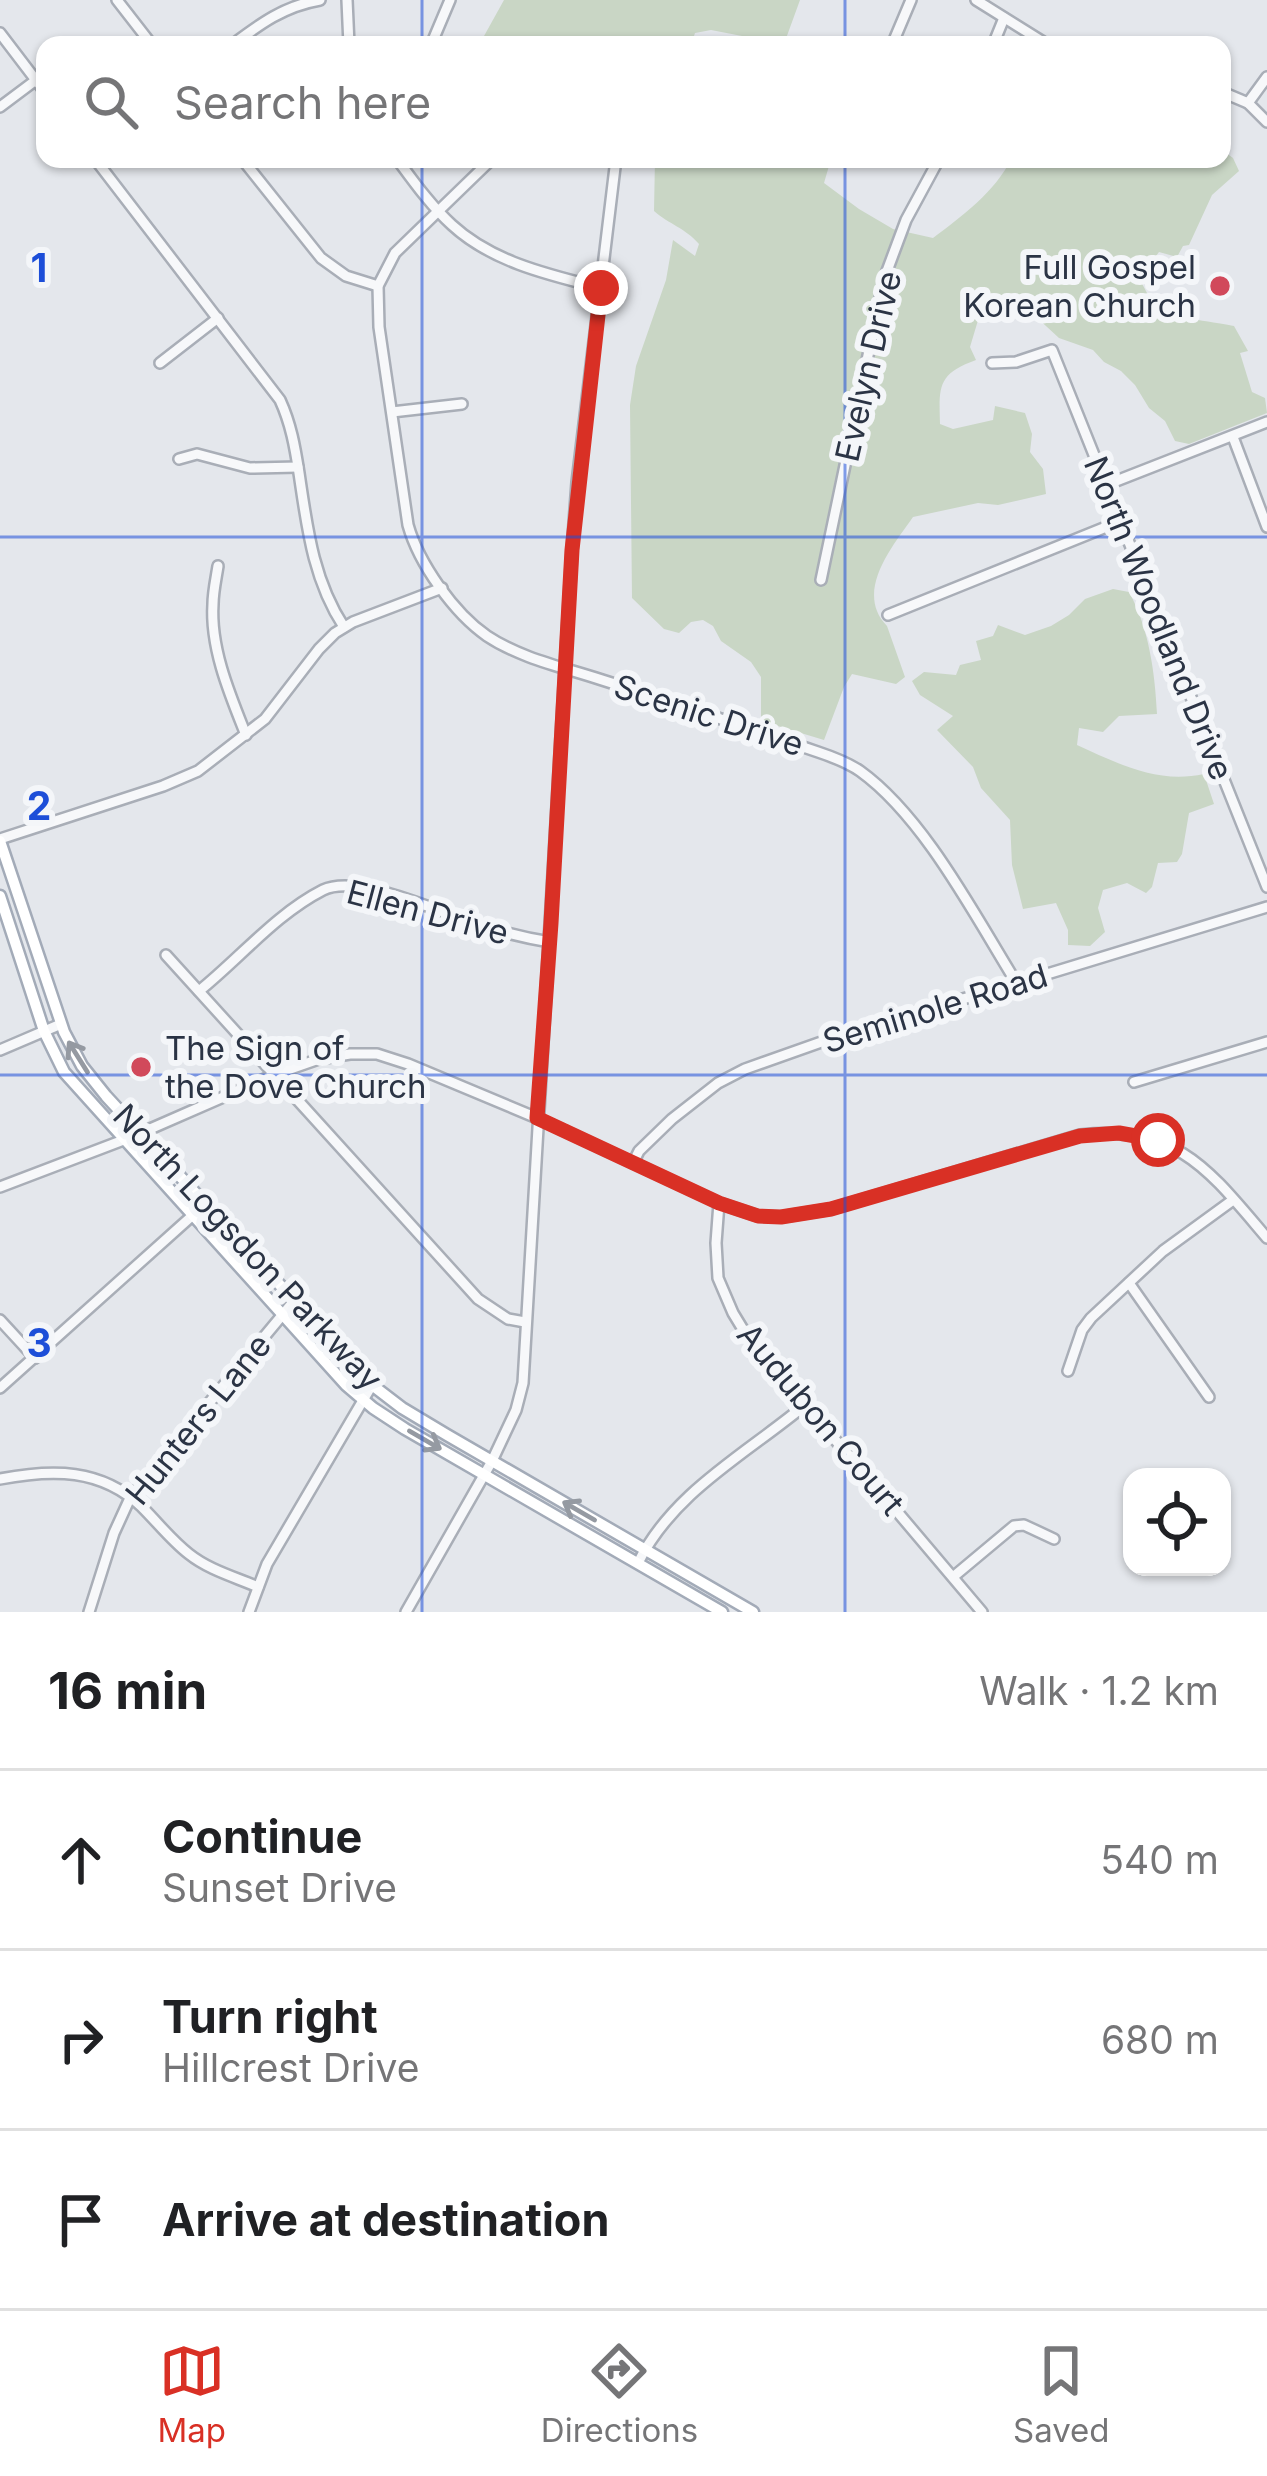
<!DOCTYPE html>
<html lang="en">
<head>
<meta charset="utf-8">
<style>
	:root { --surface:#fff; --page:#f2f2f2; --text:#202124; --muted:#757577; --line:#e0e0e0; --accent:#d93025 }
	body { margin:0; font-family:Inter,sans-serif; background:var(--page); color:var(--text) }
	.controls { position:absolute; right:36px; bottom:36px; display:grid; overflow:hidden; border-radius:24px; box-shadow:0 3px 9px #0004 }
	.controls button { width:108px; height:108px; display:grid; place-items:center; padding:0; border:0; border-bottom:3px solid var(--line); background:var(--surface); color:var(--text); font:60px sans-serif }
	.stop { position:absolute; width:36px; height:36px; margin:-27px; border:9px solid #d93025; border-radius:50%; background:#fff }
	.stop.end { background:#d93025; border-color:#fff; box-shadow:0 3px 12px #0008 }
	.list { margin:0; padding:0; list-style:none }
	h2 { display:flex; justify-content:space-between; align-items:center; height:156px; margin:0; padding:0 48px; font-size:51px }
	h2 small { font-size:39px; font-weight:400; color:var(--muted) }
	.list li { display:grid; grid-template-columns:78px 1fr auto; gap:36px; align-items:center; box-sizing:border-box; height:180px; padding:0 48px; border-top:3px solid var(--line) }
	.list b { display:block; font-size:45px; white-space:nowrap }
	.list p { margin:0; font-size:39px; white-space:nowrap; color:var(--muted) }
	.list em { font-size:39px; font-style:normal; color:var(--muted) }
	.icon { flex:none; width:66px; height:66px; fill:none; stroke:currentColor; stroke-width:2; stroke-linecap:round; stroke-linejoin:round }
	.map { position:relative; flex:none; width:1267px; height:1612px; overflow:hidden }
	.search { position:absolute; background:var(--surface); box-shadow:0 3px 9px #0004; left:36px; right:36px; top:36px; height:132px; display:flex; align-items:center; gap:30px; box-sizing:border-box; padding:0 42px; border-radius:24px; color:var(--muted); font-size:45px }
	.sheet { height:696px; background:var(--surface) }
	nav { display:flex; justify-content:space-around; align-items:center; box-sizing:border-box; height:168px; border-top:3px solid var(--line); background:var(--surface); font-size:33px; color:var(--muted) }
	nav a { display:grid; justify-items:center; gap:6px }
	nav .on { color:var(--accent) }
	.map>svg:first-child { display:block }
</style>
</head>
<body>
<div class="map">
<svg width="1267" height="1612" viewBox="0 0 1267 1612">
	<rect width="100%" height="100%" fill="#e4e7ec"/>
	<g fill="#c9d6c5">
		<path d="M504,0H800L784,44L711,30L695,33L691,45H479Z"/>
		<path d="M1222,150L1233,158L1239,171L1212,195L1189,245L1183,246L1177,257L1159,252L1145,271L1134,272C1145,284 1148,303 1164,312C1171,317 1221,323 1234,326L1248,351L1240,353L1252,392L1265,398L1267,413L1189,444L1175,441L1165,421L1149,408L1135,385L1121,371L1104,362L1093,350L1059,338L1021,303L995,299L979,317L970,347L976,360C937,374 939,387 940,424L953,429L993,420L995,406L1025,413L1032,434L1030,452L1043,469L1046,494L998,505L978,503L913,517C892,547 854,592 887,626L905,677L896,684L852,674L844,687L824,740L761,721V677L751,662L721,641L713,626L703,620L691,622L679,633L664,629L632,598L630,405L636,366L666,280L673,240L695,256L699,244C684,227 670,225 654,211L655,159H831L824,183L859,209L893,229L933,238C961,217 996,191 1011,159H1222Z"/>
		<path d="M1113,589L1129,592C1149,628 1155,673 1157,714L1119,716L1103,732L1079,728L1077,745C1119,764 1157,784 1204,774L1214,804L1189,813L1182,854L1177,862L1158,863L1152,887L1146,893L1127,883L1103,890L1098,908L1105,932L1090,946L1068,945V930L1056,903L1023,909L1012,865L1010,820L981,788L973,767L937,730L953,716L920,695L912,681L924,672L956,675L960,665L981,660L976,641L993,636L998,625L1025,635L1051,626L1069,615L1085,599Z"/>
	</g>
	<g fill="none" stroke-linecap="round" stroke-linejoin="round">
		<defs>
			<g id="minor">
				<path d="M117,0L152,45"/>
				<path d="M347,0L349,45"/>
				<path d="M976,0L1048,45"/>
				<path d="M0,33L45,92"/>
				<path d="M232,45C260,24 284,6 320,0"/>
				<path d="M431,45L450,0"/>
				<path d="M892,45L911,0"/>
				<path d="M993,45L1004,18"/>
				<path d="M1222,92L1248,103L1267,122"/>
				<path d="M1248,103L1267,77"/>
				<path d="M0,107L36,80"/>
				<path d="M95,159L280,400C291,424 295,447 299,473C307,527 313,580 344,627"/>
				<path d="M242,159L321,258L346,276L378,286"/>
				<path d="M397,159C414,182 431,206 452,225C492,262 549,275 601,288"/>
				<path d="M492,159L395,253L378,286L379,327L408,525C419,564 454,613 487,636C520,658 562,667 599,679C672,702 745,727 818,752C833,757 847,762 860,771C924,817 975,916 1016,982"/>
				<path d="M160,363L218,318"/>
				<path d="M992,363L1016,362L1052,350L1267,887"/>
				<path d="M392,412L462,404"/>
				<path d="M1233,437L1267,527"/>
				<path d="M179,459L197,454L250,468L298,467"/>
				<path d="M1106,485L1267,422"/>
				<path d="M218,566C216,579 213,592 213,604C210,648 230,695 246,735"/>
				<path d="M821,580L884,279L906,220L939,159"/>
				<path d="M888,615L1121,521"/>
				<path d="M0,839L163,786L198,771L265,719L319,649L335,633L353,622L442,588"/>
				<path d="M166,955L478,1299L508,1319L525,1322"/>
				<path d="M199,991C240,958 276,914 323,890C358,873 440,913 477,924C501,932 525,938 550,942"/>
				<path d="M0,1050L61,1024"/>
				<path d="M1134,1082L1267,1042"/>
				<path d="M633,1163L639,1151L672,1119L718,1083L745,1069L875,1023L988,992L1267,907"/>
				<path d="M0,1187L134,1136L276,1074L319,1059L350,1054H377L408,1064L537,1118L719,1203L758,1216L781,1217L831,1209L1080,1135C1178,1125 1208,1169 1267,1238"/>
				<path d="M719,1203L716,1243L718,1278L733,1313L750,1341L765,1362L856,1463L982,1612"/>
				<path d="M1129,1283L1209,1397"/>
				<path d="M0,1320L35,1358"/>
				<path d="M1068,1371L1082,1330L1091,1318L1163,1251L1233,1200"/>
				<path d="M0,1388L193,1215"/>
				<path d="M0,1479C52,1469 101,1468 142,1507C158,1523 172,1541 189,1554C209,1570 235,1577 258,1587"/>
				<path d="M638,1563C673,1492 746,1454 805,1405"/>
				<path d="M953,1577L1014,1526L1024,1525L1054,1539"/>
				<path d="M89,1612L114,1533L130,1498L294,1301"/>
				<path d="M249,1612L267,1564L372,1385"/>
				<path d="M406,1612L492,1461L516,1410L523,1383L572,550L577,482L616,159"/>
			</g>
			<g id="major">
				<path d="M0,841L64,1032L82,1066L106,1096L372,1385L402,1408L447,1435L753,1612"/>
				<path d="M0,896L44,1031L64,1072L346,1385L373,1408L405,1429L722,1612"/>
			</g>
		</defs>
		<use href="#minor" stroke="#a9aeb7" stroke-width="14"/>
		<use href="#major" stroke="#a3abb8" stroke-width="15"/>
		<use href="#minor" stroke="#f7f8fa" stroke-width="9"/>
		<use href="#major" stroke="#fff" stroke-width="10"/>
	</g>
	<defs><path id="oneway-shaft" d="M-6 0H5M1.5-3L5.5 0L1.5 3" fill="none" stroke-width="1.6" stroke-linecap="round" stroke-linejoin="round" transform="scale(3)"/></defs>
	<g stroke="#959aa2">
		<use href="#oneway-shaft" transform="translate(78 1057) rotate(-122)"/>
		<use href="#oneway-shaft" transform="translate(425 1440) rotate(30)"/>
		<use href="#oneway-shaft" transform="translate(579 1511) rotate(-150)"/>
	</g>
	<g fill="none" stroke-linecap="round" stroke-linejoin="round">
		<path stroke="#d93025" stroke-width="15" d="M601,288L572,550L551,923L537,1118L719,1203L758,1216L781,1217L831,1209L1080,1136L1119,1133L1158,1140"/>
	</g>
	<path fill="none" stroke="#1d4ed8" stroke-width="3" stroke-opacity="0.55" d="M422,0V45M845,0V45M422,159V1612M845,159V1612M0,537H1267M0,1075H1267"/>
	<g fill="#d1495b" stroke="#f4f6f9" stroke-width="4.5">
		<circle cx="1220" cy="286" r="12"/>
		<circle cx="141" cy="1067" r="12"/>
	</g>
	<g text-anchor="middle" stroke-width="12" stroke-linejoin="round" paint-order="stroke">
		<g font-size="33" fill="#2b3445" stroke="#f4f6f9" text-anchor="end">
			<text x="1196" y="279">Full Gospel<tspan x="1196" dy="38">Korean Church</tspan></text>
			<text x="165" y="1060" text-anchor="start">The Sign of<tspan x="165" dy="38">the Dove Church</tspan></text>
		</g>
		<g font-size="33" fill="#2b3445" stroke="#f4f6f9">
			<text transform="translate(868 366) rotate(-77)" y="12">Evelyn Drive</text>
			<text transform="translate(1159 618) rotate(68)" y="12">North Woodland Drive</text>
			<text transform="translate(709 715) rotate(18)" y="12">Scenic Drive</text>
			<text transform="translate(428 912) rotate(15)" y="12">Ellen Drive</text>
			<text transform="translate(935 1008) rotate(-17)" y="12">Seminole Road</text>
			<text transform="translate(248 1247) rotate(47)" y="12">North Logsdon Parkway</text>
			<text transform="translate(198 1419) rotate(-51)" y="12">Hunters Lane</text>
			<text transform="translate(821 1419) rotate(50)" y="12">Audubon Court</text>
		</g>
	</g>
	<g font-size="39" text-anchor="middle" font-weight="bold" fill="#1d4ed8" stroke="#f4f6f9" stroke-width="12" stroke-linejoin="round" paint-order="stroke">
		<text x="39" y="282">1</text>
		<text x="39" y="820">2</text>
		<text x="39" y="1357">3</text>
	</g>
</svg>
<div class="controls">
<button><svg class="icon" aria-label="locate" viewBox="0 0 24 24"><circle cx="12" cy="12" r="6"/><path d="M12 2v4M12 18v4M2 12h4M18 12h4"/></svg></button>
</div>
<div class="stop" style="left:1158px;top:1140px"></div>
<div class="stop end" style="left:601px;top:288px"></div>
<div class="search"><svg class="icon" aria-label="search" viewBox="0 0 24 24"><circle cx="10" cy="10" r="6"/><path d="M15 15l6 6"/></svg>Search here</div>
</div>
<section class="sheet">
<h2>16 min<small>Walk · 1.2 km</small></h2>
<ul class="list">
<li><svg class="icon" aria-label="ahead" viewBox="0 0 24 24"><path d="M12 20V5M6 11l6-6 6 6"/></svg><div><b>Continue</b><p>Sunset Drive</p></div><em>540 m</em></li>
<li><svg class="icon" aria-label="right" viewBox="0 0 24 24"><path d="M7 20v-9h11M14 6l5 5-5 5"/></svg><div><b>Turn right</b><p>Hillcrest Drive</p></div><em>680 m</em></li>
<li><svg class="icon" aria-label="arrive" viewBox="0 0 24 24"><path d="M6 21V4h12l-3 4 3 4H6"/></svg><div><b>Arrive at destination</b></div></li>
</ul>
</section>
<nav>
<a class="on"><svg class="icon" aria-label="map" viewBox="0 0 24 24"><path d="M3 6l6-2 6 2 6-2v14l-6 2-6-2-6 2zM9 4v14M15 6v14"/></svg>Map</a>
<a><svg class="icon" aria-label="directions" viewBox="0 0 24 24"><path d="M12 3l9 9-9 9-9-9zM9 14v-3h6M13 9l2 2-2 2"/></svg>Directions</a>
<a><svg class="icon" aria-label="saved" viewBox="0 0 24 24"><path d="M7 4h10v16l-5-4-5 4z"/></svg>Saved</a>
</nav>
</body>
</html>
